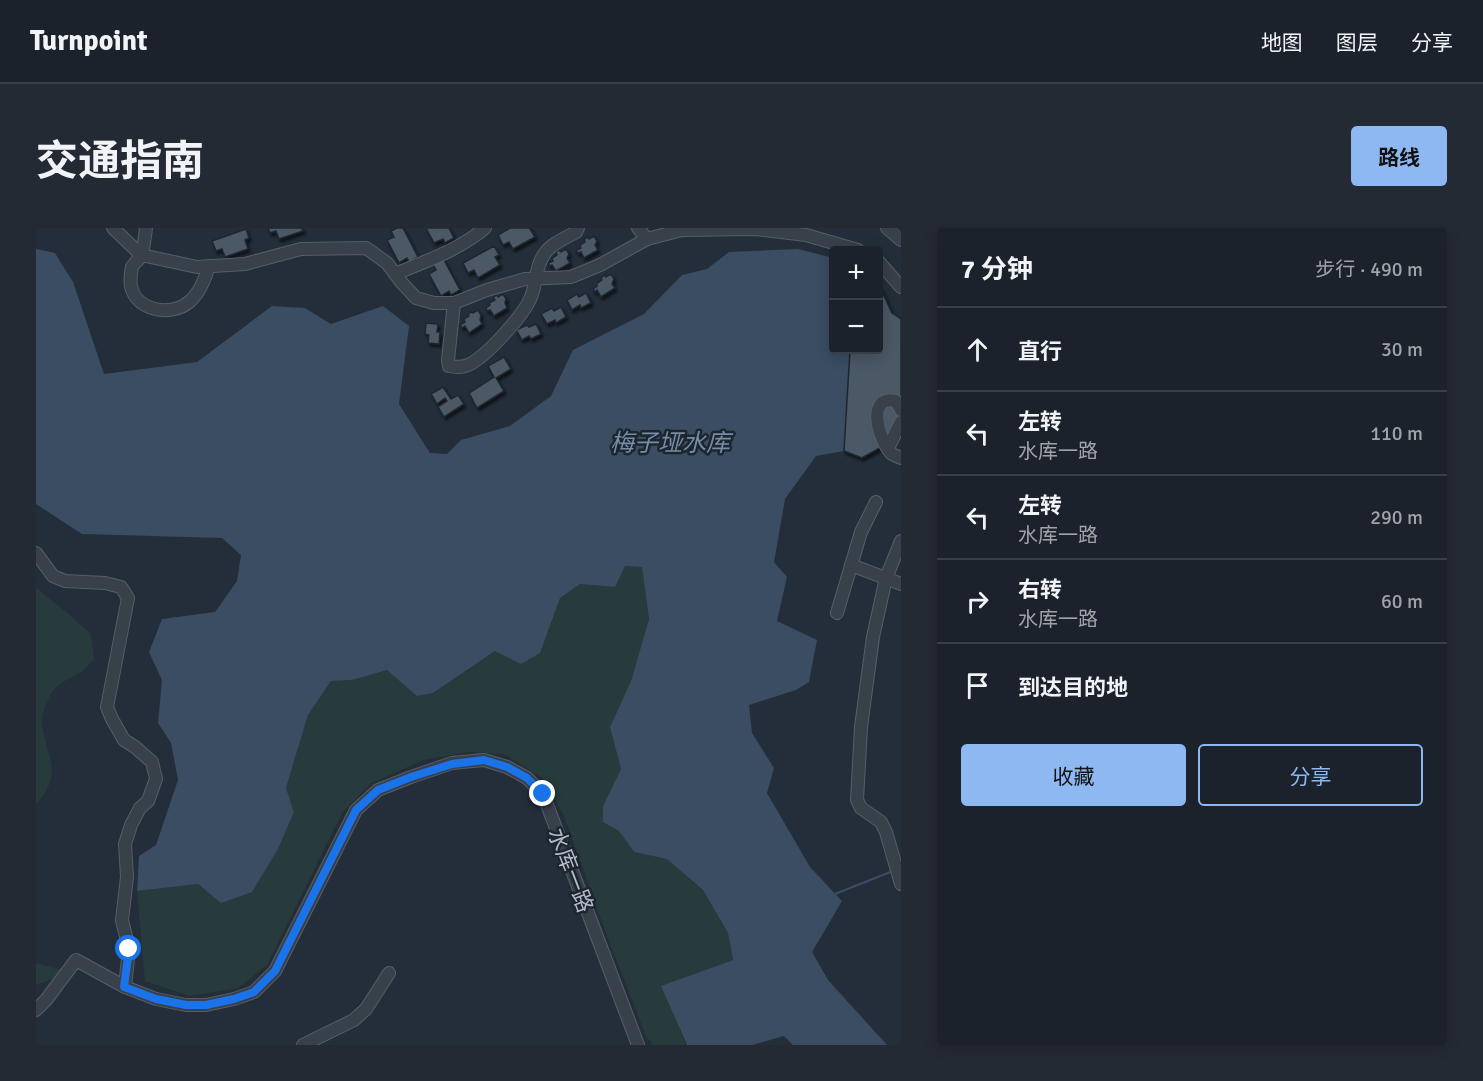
<!DOCTYPE html>
<html lang="zh">
<head>
<meta charset="utf-8">
<style>
	:root { --surface:#1b222c; --page:#242a34; --text:#f1f3f6; --muted:#a0a4a9; --line:#393f48; --accent:#8db8f1 }
	body { margin:0; font-family:Signika,"Noto Sans SC",sans-serif; background:var(--page); color:var(--text) }
	.controls { position:absolute; right:18px; top:18px; display:grid; overflow:hidden; border-radius:6px; box-shadow:0 3px 15px #0003 }
	.controls button { width:54px; height:54px; display:grid; place-items:center; padding:0; border:0; border-bottom:2px solid var(--line); background:var(--surface); color:var(--text); font:30px sans-serif }
	.stop { position:absolute; width:18px; height:18px; margin:-14px; border:4px solid #1a73e8; border-radius:50%; background:#fff }
	.stop.end { background:#1a73e8; border-color:#fff; box-shadow:0 2px 6px #0008 }
	.list { margin:0; padding:0; list-style:none }
	h2 { display:flex; justify-content:space-between; align-items:center; height:78px; margin:0; padding:0 24px; font-size:26px }
	h2 small { font-size:20px; font-weight:400; color:var(--muted) }
	.list li { display:grid; grid-template-columns:39px 1fr auto; gap:18px; align-items:center; box-sizing:border-box; height:84px; padding:0 24px; border-top:2px solid var(--line) }
	.list b { display:block; font-size:22px; white-space:nowrap }
	.list p { margin:0; font-size:20px; white-space:nowrap; color:var(--muted) }
	.list em { font-size:20px; font-style:normal; color:var(--muted) }
	.actions { display:flex; gap:12px; padding:18px 24px }
	.actions a { flex:1; padding:14px 0; border:2px solid var(--accent); border-radius:6px; text-align:center; font-size:21px; color:var(--accent) }
	.actions .main { background:var(--accent); color:#111 }
	.icon { flex:none; width:33px; height:33px; fill:none; stroke:currentColor; stroke-width:2; stroke-linecap:round; stroke-linejoin:round }
	.map { position:relative; flex:none; width:865px; height:817px; overflow:hidden; border-radius:6px }
	header { display:flex; align-items:center; gap:36px; box-sizing:border-box; height:84px; padding:0 30px; background:var(--surface); border-bottom:2px solid var(--line) }
	header strong { font-size:28px }
	nav { display:flex; gap:33px; margin-inline-start:auto; font-size:21px }
	.intro { display:flex; align-items:center; justify-content:space-between; box-sizing:border-box; height:144px; padding:0 36px }
	h1 { margin:0; font-size:42px }
	.button { padding:15px 27px; border-radius:6px; background:var(--accent); color:#111; font-size:21px; font-weight:700 }
	main { display:flex; gap:36px; padding:0 36px }
	aside { flex:1; background:var(--surface); border-radius:6px; box-shadow:0 3px 15px #0003 }
	.map>svg:first-child { display:block }
</style>
</head>
<body>
<header>
<strong>Turnpoint</strong>
<nav><a>地图</a><a>图层</a><a>分享</a></nav>
</header>
<div class="intro"><h1>交通指南</h1><a class="button">路线</a></div>
<main>
<div class="map">
<svg width="865" height="817" viewBox="0 0 865 817">
	<defs>
		<filter id="shadow"><feDropShadow dx="2" dy="3" stdDeviation="1.5" flood-color="#0009"/></filter>
	</defs>
	<rect width="100%" height="100%" fill="#242e3a"/>
	<g fill="#273b3c">
		<path d="M589,338L606,339L613,391L595,453L574,499L585,541L567,578L598,624L631,631L667,662L692,705L697,732L626,758L650,817H617L610,808L569,703L529,590L506,550L468,526L433,524L387,532L334,556L306,585L231,737L202,760L153,768L109,753L101,663L162,656L216,664L242,621L258,584L250,560L272,487L295,453L316,452L351,442L397,465L460,423L504,424L523,370L544,356L579,359Z"/>
		<path d="M0,360L35,388L55,406L58,431C54,435 50,441 45,444C33,452 19,455 13,470C10,476 6,485 6,492C7,527 31,543 0,576Z"/>
		<path d="M0,735L35,744L0,757Z"/>
	</g>
	<path fill="#3a4d62" d="M0,21L19,25L37,54L68,146L161,134L236,78L269,80L295,96L347,78L373,98L363,176L394,225L411,226L425,212L474,198L515,168L537,122L608,86L646,47L671,41L693,24L762,21L797,30L798,122H814L808,223L780,228L749,271L738,334L751,349L741,393L781,412L773,454L760,462L713,477L716,505L738,540L731,565L774,639L806,673L776,724L792,752L851,817H757L748,808L716,817H651L625,758L697,732L692,705L667,662L631,631L598,624L583,603L567,594V578L585,541L574,499L595,453L613,391L606,339L589,338L579,359L544,356L524,370L504,425L485,436L459,423L397,465L381,468L351,442L316,452L295,453L272,487L250,560L258,584L242,621L216,664L185,675L162,656L101,663L103,628L120,617L142,552L135,515L122,495L126,452L113,424L126,391L179,384L201,353L205,327L186,310L46,306L0,276Z"/>
	<g fill="none" stroke-linecap="round" stroke-linejoin="round">
		<path stroke="#3a4d62" stroke-width="2" d="M799,666L857,643"/>
	</g>
	<g fill="#4c5965" stroke="#1f2731" stroke-width="1.5" filter="url(#shadow)">
		<path d="M232,0H266L267,3L243,11L240,3L234,5Z"/>
		<path d="M361,0H367L382,29L373,34L371,30L363,35L351,12L358,9L355,3Z"/>
		<path d="M390,0H413L418,10L409,15L407,11L398,15Z"/>
		<path d="M474,0H496L494,1L499,9L477,21L473,14L467,17L462,7Z"/>
		<path d="M210,1L213,10L209,12L212,21L189,29L186,21L180,23L176,13Z"/>
		<path d="M558,8L561,13L559,17L562,22L548,30L545,24L542,25L540,22L545,20L544,17L549,14L548,11L552,9L553,11Z"/>
		<path d="M458,18L463,27L459,29L464,37L442,50L438,42L432,45L427,35Z"/>
		<path d="M530,21L533,26L531,30L534,35L520,43L516,37L514,38L512,35L517,33L516,30L521,27L520,24L523,22L525,24Z"/>
		<path d="M407,30L424,62L415,67L413,63L405,68L393,46L400,42L397,36Z"/>
		<path d="M575,46L578,51L576,56L579,60L565,69L561,62L559,64L557,61L561,58V55L566,52L565,50L569,47L570,49Z"/>
		<path d="M842,55L856,85L865,91V201L849,217L826,230L808,223L814,122H842Z"/>
		<path d="M550,65L555,75L545,80L544,77L536,82L531,72L541,66L543,69Z"/>
		<path d="M467,66L470,71L469,75L471,80L458,88L454,82L451,83L450,80L454,77L453,75L459,72L457,69L461,67L462,69Z"/>
		<path d="M525,79L530,89L520,95L519,92L511,96L505,86L516,80L518,83Z"/>
		<path d="M442,82L445,87L444,92L446,96L433,105L429,98L426,100L424,97L429,94L428,91L433,88L432,86L436,84L437,85Z"/>
		<path d="M390,95L402,96L401,104H404L403,116L392,115L393,107L389,106Z"/>
		<path d="M500,96L505,106L495,111L493,108L486,112L480,102L491,97L493,99Z"/>
		<path d="M468,129L475,141L460,150L468,163L441,180L433,165L458,149L452,138Z"/>
		<path d="M407,159L415,171L422,167L428,176L408,189L402,179L411,173L409,170L401,176L395,166Z"/>
	</g>
	<g fill="none" stroke-linecap="round" stroke-linejoin="round">
		<defs>
			<g id="minor">
				<path d="M77,0L105,27L161,39L209,36L265,21L330,20L351,35L366,55L380,70L398,75H418L451,62L489,51L535,49L564,37L611,11L646,2L719,1L770,7L822,22"/>
				<path d="M110,0C109,8 108,20 105,28C103,32 98,35 96,39C95,43 94,53 95,58C100,83 135,89 153,74C163,66 169,51 173,38"/>
				<path d="M602,0L611,11"/>
				<path d="M851,0L865,12"/>
				<path d="M842,33L865,59"/>
				<path d="M359,46C390,33 423,22 449,0"/>
				<path d="M418,75L412,132L413,138C420,139 425,140 432,137C449,130 488,87 495,69C501,55 499,38 509,25C516,15 530,10 540,4L542,0"/>
				<path d="M865,182L860,173C829,166 843,214 856,226C858,227 863,229 865,230"/>
				<path d="M852,220L865,194"/>
				<path d="M865,313L850,350L837,409L825,499L821,572L825,580L845,594L850,604L865,656"/>
				<path d="M0,325L17,348L29,353L69,355L85,359L92,370L71,479L76,491L88,512L99,519L116,534L120,551L112,573L104,580L95,597L89,616L91,649L86,692L93,721L89,759"/>
				<path d="M815,337L865,356"/>
				<path d="M801,385L825,304L840,274"/>
				<path d="M0,782L10,772L40,732L89,759L120,771L150,777H170L198,771L218,764L239,743L320,582L342,562L375,549L416,535L448,532L471,539L491,550L507,566L602,817"/>
				<path d="M267,817L318,792L330,781L353,745"/>
			</g>
		</defs>
		<use href="#minor" stroke="#565e68" stroke-width="14"/>
		<use href="#minor" stroke="#38404a" stroke-width="12"/>
	</g>
	<g fill="none" stroke-linecap="round" stroke-linejoin="round">
		<path stroke="#1a73e8" stroke-width="8" d="M93,721L88,759L120,771L150,777H170L198,771L218,764L239,743L320,582L342,562L375,549L416,536L448,532L471,539L491,550L507,566"/>
	</g>
	<g text-anchor="middle" stroke-width="5" stroke-linejoin="round" paint-order="stroke">
		<g font-size="22" fill="#b3bbc6" stroke="#1d252f">
			<text transform="translate(535 642) rotate(69)" y="8">水库一路</text>
		</g>
		<g font-size="24" font-style="italic" fill="#758da8" stroke="#1d252f">
			<text x="634" y="223">梅子垭水库</text>
		</g>
	</g>
</svg>
<div class="controls">
<button>+</button>
<button>−</button>
</div>
<div class="stop" style="left:93px;top:721px"></div>
<div class="stop end" style="left:507px;top:566px"></div>
</div>
<aside>
<h2>7 分钟<small>步行 · 490 m</small></h2>
<ul class="list">
<li><svg class="icon" aria-label="ahead" viewBox="0 0 24 24"><path d="M12 20V5M6 11l6-6 6 6"/></svg><div><b>直行</b></div><em>30 m</em></li>
<li><svg class="icon" aria-label="left" viewBox="0 0 24 24"><path d="M17 20v-9H6M10 6l-5 5 5 5"/></svg><div><b>左转</b><p>水库一路</p></div><em>110 m</em></li>
<li><svg class="icon" aria-label="left" viewBox="0 0 24 24"><path d="M17 20v-9H6M10 6l-5 5 5 5"/></svg><div><b>左转</b><p>水库一路</p></div><em>290 m</em></li>
<li><svg class="icon" aria-label="right" viewBox="0 0 24 24"><path d="M7 20v-9h11M14 6l5 5-5 5"/></svg><div><b>右转</b><p>水库一路</p></div><em>60 m</em></li>
<li><svg class="icon" aria-label="arrive" viewBox="0 0 24 24"><path d="M6 21V4h12l-3 4 3 4H6"/></svg><div><b>到达目的地</b></div></li>
</ul>
<div class="actions"><a class="main">收藏</a><a>分享</a></div>
</aside>
</main>
</body>
</html>
